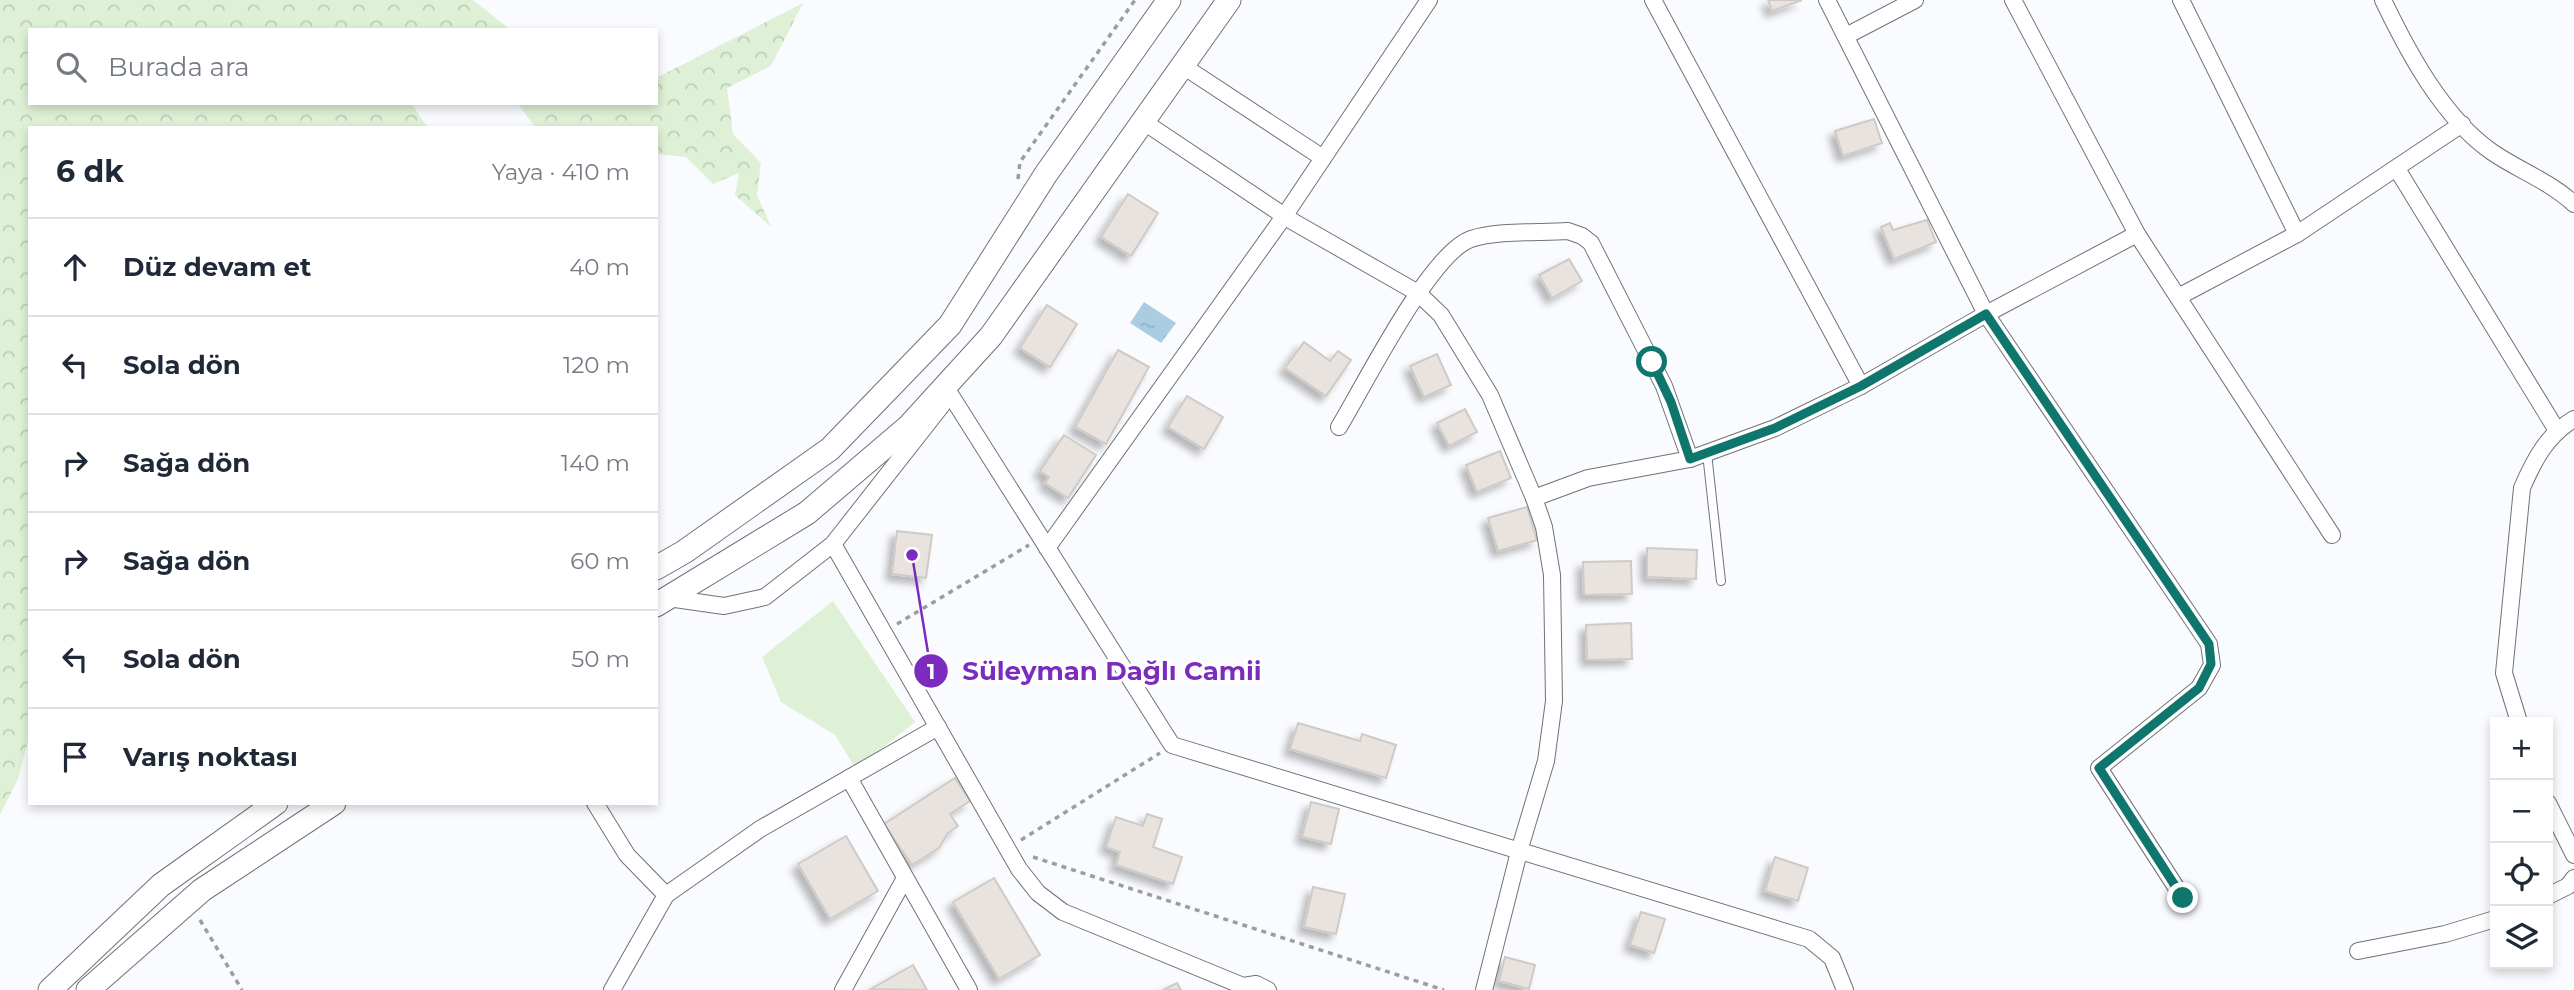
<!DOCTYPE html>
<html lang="tr">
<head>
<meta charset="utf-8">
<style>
	:root { --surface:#fff; --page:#f2f2f3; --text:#1f2937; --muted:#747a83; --line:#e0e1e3 }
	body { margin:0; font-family:Montserrat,sans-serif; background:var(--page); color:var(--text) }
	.controls { position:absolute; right:21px; bottom:21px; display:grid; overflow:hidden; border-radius:0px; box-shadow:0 4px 10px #0003 }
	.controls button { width:63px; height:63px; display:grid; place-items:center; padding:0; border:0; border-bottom:2px solid var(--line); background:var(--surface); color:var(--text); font:35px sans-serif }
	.stop { position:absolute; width:21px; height:21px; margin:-16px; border:5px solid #0f766e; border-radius:50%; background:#fff }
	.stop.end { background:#0f766e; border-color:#fff; box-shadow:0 2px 7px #0008 }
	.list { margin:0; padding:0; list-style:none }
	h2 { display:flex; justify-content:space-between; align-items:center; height:91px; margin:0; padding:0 28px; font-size:30px }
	h2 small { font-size:23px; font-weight:400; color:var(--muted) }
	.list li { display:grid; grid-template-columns:46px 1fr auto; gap:21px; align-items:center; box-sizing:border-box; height:98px; padding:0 28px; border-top:2px solid var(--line) }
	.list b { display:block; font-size:26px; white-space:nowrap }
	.list em { font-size:23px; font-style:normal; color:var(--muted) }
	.icon { flex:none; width:38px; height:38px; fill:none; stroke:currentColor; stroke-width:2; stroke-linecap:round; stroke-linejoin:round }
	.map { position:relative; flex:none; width:2574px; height:990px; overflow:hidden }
	.search { position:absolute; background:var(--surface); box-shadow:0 4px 10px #0003; left:28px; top:28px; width:630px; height:77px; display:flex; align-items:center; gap:18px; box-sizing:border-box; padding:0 24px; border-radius:0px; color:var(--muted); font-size:26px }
	.panel { position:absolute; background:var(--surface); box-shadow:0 4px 10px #0003; left:28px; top:126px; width:630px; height:679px; border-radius:0px }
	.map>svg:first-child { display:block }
</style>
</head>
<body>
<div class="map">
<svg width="2574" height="990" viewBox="0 0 2574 990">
	<defs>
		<pattern id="forest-crowns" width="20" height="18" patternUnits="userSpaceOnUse" patternTransform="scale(1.75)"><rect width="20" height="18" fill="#def1d6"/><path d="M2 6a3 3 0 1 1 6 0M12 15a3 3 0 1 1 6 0" fill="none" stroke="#beceb8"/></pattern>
		<pattern id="water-ripples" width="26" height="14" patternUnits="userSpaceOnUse" patternTransform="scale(1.75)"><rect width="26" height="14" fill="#abcde1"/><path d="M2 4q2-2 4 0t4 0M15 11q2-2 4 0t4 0" fill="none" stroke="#93b0c1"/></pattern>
		<filter id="shadow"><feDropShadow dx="-6" dy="6" stdDeviation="3.5" flood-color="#0004"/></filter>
	</defs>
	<rect width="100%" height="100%" fill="#fafbff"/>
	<g fill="url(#forest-crowns)">
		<path d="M0,0H473L511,30H30V103H411L428,128H30V733L18,779L0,815Z"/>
		<path d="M803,3L771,66L727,88L733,134L761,163L757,195L771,227L735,195L739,173L713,184L686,157L656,154V128H536L517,103H656V78Z"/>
	</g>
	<path fill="#def1d6" d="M833,601L915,722L856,769L835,735L781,702L762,657Z"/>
	<path fill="url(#water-ripples)" d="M1144,302L1176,323L1161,343L1130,323Z"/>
	<g fill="#e8e3de" stroke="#d0cac5" stroke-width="2" filter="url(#shadow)">
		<path d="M1768,0H1802L1772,11Z"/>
		<path d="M1874,119L1882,143L1843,156L1835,131Z"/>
		<path d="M1128,194L1158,213L1131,256L1101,237Z"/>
		<path d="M1927,220L1936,242L1894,259L1881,227L1890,223L1893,230Z"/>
		<path d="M1569,259L1582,281L1552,298L1539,275Z"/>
		<path d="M1047,305L1077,324L1050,367L1020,348Z"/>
		<path d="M1304,342L1330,361L1338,351L1351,360L1326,396L1285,368Z"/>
		<path d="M1118,350L1149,367L1106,444L1075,427Z"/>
		<path d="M1437,354L1451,385L1424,397L1410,366Z"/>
		<path d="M1187,396L1223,417L1204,449L1168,427Z"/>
		<path d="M1465,409L1477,432L1449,446L1437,423Z"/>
		<path d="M1064,435L1096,455L1068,498L1045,483L1049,477L1040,471Z"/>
		<path d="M1500,451L1511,478L1477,492L1466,465Z"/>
		<path d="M1527,507L1537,540L1498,551L1488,518Z"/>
		<path d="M897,531L932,535L926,578L892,574Z"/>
		<path d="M1647,548L1697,550L1696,579L1647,577Z"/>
		<path d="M1631,561L1632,594L1584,595L1583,562Z"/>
		<path d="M1631,623L1632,659L1587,660L1586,625Z"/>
		<path d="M1298,723L1360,741L1362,734L1396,745L1386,778L1290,749Z"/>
		<path d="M955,778L970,801L950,814L958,826L948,833L939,848L912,865L884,824Z"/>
		<path d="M1311,802L1339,809L1331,844L1302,837Z"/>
		<path d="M1147,814L1162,819L1153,847L1182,857L1173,884L1116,865L1120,852L1106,847L1116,817L1143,826Z"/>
		<path d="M846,836L878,891L830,919L798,864Z"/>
		<path d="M1775,857L1808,868L1798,901L1765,891Z"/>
		<path d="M994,878L1040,955L999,979L953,902Z"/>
		<path d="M1313,887L1345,894L1336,934L1304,927Z"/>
		<path d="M1641,912L1665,919L1654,953L1630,945Z"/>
		<path d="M1505,957L1535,965L1529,989L1499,981Z"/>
		<path d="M913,965L927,990L871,989Z"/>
		<path d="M1177,983L1181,990H1163Z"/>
	</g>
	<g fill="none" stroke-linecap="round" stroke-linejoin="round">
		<defs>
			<path id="lane" d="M1707,453L1721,581"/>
			<g id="street">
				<path d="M1653,0L1861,386"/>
				<path d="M1827,0L1986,314L2209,644L2212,665L2199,688L2099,768L2183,898"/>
				<path d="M2013,0L2137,234L2332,535"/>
				<path d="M2181,0L2297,234"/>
				<path d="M2383,0C2408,52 2443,118 2492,152C2518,170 2551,182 2574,204"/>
				<path d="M1846,36L1915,0"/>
				<path d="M1183,66L1323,158"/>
				<path d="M1144,122L1292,221L1418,293L1441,315L1490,395L1534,498L1544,527L1552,575L1554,701L1546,761L1520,848L1484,990"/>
				<path d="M2397,169L2556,429"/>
				<path d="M2180,296L2297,234L2462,124"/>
				<path d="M950,394L1172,745L1809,939L1832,958L1845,990"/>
				<path d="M1339,427C1364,386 1430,253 1471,239C1497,230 1540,233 1568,231L1582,236L1591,243L1664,386L1690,459"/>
				<path d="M1534,498L1588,478L1690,459L1775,428L1861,386L1986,314L2137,234"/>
				<path d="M833,544L1019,869L1038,893L1063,912L1243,986L1256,984L1268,990"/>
				<path d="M1047,548L1285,215L1429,0"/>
				<path d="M668,598L724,606L765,597L833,544L942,405"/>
				<path d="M2519,722L2504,673L2522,488C2534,460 2547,435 2574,419"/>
				<path d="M849,778L969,990"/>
				<path d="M595,803L627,855L666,895"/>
				<path d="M2548,803L2574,855"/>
				<path d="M2548,896L2568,886L2574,878"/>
				<path d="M2358,951L2445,934L2495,919"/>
				<path d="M612,990L666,895L760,829L938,727"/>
				<path d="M843,990L905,878"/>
			</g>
			<g id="secondary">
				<path d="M656,568L684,552L830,449L950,325L1046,174L1169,0"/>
				<path d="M656,605L807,513L909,426L991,336L1229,0"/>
				<path d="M50,990L161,885L276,803"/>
				<path d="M88,990L202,890L334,803"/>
			</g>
		</defs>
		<use href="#lane" stroke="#6f7277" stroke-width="10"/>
		<use href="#street" stroke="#6f7277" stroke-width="18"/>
		<use href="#secondary" stroke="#6f7277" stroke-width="25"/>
		<g stroke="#9c9da1" stroke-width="3.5" stroke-dasharray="5 5" stroke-linecap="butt">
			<path d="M1018,179L1020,162L1135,0"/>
			<path d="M897,624L1029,545"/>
			<path d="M1021,840L1160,753"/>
			<path d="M1033,857L1444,990"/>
			<path d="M200,920L242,990"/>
		</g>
		<use href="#lane" stroke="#fff" stroke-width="8"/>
		<use href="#street" stroke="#fff" stroke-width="16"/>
		<use href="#secondary" stroke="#fff" stroke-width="23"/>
	</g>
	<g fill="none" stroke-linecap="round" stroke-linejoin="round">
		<path stroke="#0f766e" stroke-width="9" d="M1652,362L1671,402L1690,459L1775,428L1861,386L1986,314L2209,644L2211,664L2199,688L2099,768L2183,898"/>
	</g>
	<path fill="none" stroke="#7b2cbf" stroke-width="2.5" d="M912 555L931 671"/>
	<g fill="#7b2cbf" stroke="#fff" stroke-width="2.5">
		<circle cx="912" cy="555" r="7"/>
		<circle cx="931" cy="671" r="18"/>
	</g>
	<g font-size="21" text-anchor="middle" font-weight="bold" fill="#fff">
		<text x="931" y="679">1</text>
	</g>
	<g font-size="26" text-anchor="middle" font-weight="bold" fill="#7b2cbf" stroke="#fff" stroke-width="6" stroke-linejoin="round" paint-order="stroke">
		<text x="1112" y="680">Süleyman Dağlı Camii</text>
	</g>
</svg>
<div class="controls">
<button>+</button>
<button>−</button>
<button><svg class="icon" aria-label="locate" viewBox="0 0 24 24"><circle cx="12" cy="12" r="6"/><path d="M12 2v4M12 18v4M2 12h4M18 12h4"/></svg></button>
<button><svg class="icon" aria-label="layers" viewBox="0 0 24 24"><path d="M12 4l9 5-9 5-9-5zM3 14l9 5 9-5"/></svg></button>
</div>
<div class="stop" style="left:1652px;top:362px"></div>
<div class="stop end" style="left:2183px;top:898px"></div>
<div class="search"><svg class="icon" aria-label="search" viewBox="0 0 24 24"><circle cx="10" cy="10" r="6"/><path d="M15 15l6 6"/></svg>Burada ara</div>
<section class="panel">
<h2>6 dk<small>Yaya · 410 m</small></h2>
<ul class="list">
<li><svg class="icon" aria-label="ahead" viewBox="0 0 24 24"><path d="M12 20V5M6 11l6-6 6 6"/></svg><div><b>Düz devam et</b></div><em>40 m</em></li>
<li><svg class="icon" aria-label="left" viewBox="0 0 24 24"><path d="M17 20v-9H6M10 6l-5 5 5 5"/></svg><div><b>Sola dön</b></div><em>120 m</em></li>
<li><svg class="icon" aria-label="right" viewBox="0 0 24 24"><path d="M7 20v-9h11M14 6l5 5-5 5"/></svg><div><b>Sağa dön</b></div><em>140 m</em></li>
<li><svg class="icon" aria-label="right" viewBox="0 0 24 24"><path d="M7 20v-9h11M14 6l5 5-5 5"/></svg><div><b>Sağa dön</b></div><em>60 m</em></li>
<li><svg class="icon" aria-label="left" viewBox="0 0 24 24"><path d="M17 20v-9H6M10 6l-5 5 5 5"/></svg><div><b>Sola dön</b></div><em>50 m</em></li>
<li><svg class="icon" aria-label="arrive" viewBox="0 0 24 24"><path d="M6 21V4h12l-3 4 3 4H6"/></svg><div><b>Varış noktası</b></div></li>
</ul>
</section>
</div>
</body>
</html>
